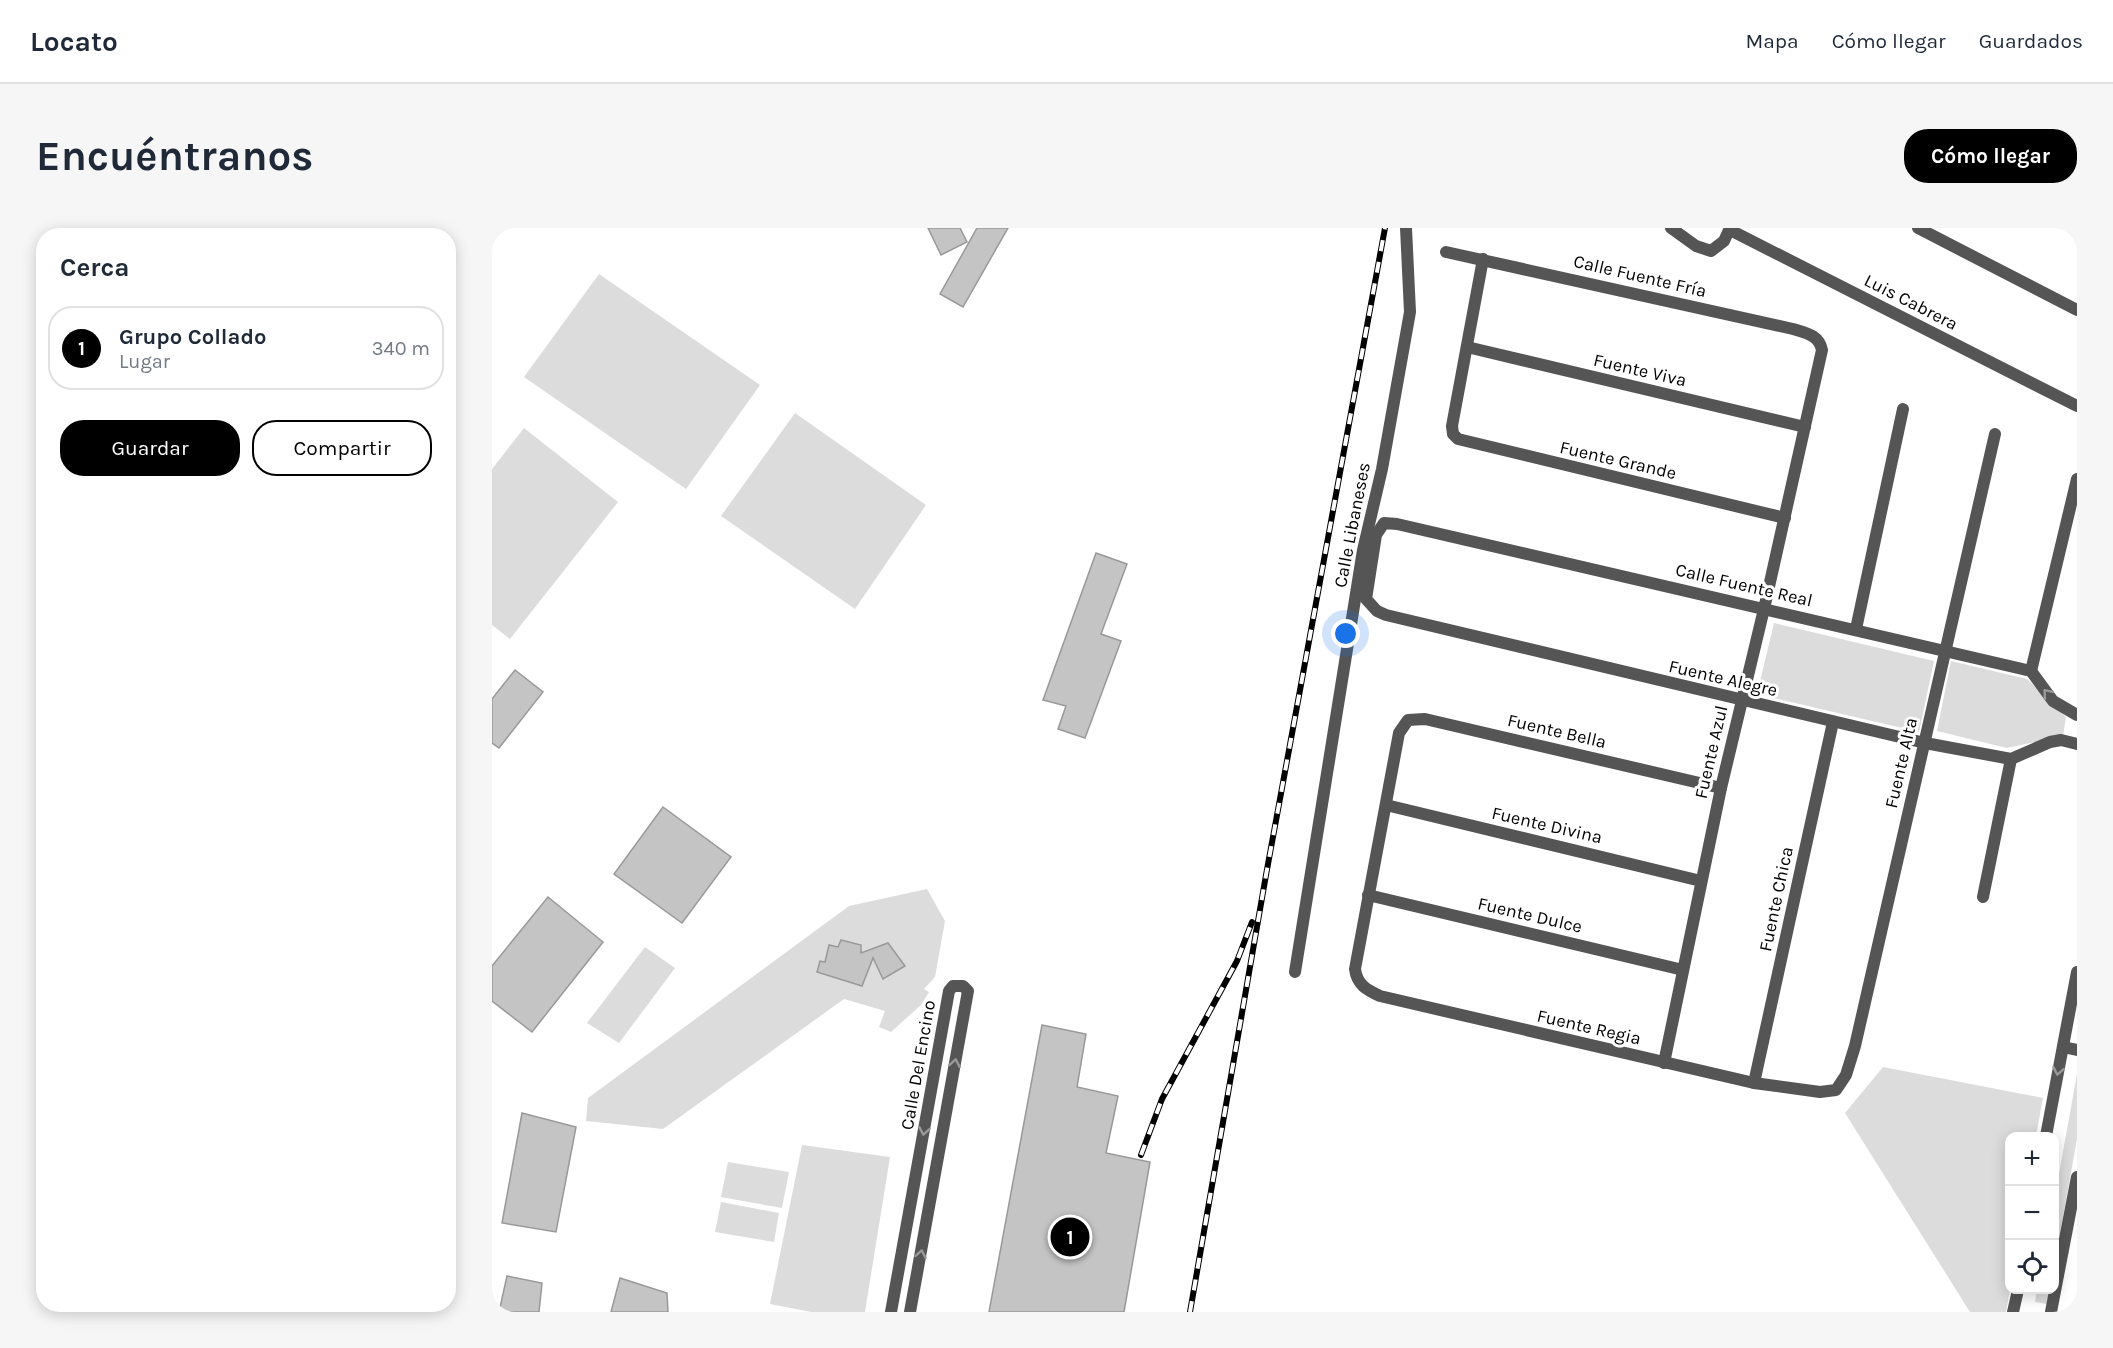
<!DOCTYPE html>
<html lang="es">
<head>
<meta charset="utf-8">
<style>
	:root { --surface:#fff; --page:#f6f6f7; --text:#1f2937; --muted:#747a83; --line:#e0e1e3; --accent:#000 }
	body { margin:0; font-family:Karla,sans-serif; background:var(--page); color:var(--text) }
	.controls { position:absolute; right:18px; bottom:18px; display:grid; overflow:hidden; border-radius:12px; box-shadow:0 3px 15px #0003 }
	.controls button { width:54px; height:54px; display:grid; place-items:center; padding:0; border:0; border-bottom:2px solid var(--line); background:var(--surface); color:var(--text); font:30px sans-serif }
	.you { position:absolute; left:854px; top:406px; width:21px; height:21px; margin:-15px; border:4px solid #fff; border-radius:50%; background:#1a73e8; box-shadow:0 0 0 9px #1a73e833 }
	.badge { display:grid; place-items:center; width:39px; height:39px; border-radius:50%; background:var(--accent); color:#fff; font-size:20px; font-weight:700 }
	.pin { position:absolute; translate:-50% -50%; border:3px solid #fff; box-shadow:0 2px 6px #0006 }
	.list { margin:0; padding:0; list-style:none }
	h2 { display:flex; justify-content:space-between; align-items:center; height:78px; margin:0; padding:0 24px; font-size:26px }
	h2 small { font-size:20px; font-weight:400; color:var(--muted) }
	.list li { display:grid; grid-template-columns:39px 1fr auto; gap:18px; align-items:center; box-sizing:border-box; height:84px; margin:0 12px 12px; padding:0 12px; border:2px solid var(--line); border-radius:24px }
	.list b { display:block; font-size:22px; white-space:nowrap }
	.list p { margin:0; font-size:20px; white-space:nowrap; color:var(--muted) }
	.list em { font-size:20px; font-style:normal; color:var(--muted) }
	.actions { display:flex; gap:12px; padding:18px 24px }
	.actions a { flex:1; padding:14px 0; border:2px solid var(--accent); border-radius:24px; text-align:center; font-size:21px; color:var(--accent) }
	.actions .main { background:var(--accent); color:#fff }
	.icon { flex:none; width:33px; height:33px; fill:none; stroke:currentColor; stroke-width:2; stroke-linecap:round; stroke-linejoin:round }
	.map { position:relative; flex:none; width:1585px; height:1084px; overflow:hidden; border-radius:24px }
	header { display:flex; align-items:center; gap:36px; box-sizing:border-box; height:84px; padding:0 30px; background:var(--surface); border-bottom:2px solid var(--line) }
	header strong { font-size:28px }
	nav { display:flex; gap:33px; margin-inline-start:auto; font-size:21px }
	.intro { display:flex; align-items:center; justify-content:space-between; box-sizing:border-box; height:144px; padding:0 36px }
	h1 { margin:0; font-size:42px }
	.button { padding:15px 27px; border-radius:24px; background:var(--accent); color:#fff; font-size:21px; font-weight:700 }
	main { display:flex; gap:36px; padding:0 36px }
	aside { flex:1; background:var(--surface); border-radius:24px; box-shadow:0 3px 15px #0003 }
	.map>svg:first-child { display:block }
</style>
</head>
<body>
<header>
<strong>Locato</strong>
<nav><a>Mapa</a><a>Cómo llegar</a><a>Guardados</a></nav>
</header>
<div class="intro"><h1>Encuéntranos</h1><a class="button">Cómo llegar</a></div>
<main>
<aside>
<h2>Cerca<small></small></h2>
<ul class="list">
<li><span class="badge">1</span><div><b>Grupo Collado</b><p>Lugar</p></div><em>340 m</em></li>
</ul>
<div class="actions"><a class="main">Guardar</a><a>Compartir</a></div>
</aside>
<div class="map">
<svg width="1585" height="1084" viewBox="0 0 1585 1084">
	<rect width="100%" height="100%" fill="#fff"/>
	<g fill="#dcdcdc">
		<path d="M107,46L268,157L194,261L32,149Z"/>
		<path d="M303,185L434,277L363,381L229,288Z"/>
		<path d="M32,200L126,274L18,411L0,397V241Z"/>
		<path d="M1282,395L1442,433L1427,504L1265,466Z"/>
		<path d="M1459,433L1535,451L1574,489L1571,508L1515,520L1445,503Z"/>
		<path d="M435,661L453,693L443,749L432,761L437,764L429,777L399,804L387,799L393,783L352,771L171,901L94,893L96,870L357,678Z"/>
		<path d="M153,719L183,740L127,815L95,795Z"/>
		<path d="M1391,839L1551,870L1544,908H1518V1062L1514,1084H1478L1353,885Z"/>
		<path d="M1585,846V911L1563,1033V968Z"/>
		<path d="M310,917L398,929L373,1084H319L278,1076Z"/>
		<path d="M236,934L297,944L290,980L229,969Z"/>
		<path d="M229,974L287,985L282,1014L223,1004Z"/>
		<path d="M1545,1062H1557L1555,1076L1543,1074Z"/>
	</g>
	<g fill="#c4c4c4" stroke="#999" stroke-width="1.5">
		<path d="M436,0H468L475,14L449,27Z"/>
		<path d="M485,0H516L471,79L448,66Z"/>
		<path d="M604,325L635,336L609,406L629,413L593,510L566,501L574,478L551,472Z"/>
		<path d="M23,442L51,464L7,520L0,515V471Z"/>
		<path d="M171,579L239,629L190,695L122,646Z"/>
		<path d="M56,669L111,714L40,804L0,773V738Z"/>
		<path d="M349,712L369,717V725L396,715L413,738L391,751L381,730L370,758L325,744L328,733L333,734L337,717L346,719Z"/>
		<path d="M550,797L594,806L585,859L626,868L614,925L658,934L632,1084H497Z"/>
		<path d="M30,885L84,899L64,1004L10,995Z"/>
		<path d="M15,1048L50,1055L47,1084H7Z"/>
		<path d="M128,1050L175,1065L176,1084H119Z"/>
	</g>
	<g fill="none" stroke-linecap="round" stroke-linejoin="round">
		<g stroke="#555" stroke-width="12">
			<path d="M1179,0L1204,18L1219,23L1232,13L1238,0"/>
			<path d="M1426,0L1585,82"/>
			<path d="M1238,2L1585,178"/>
			<path d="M954,24L1301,101C1314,105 1327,107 1330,122L1272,381L1229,560L1172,835"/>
			<path d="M991,31L960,198L961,206L966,211L1293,290"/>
			<path d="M975,119L1313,199"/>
			<path d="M1364,401L1411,181"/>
			<path d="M1539,443L1585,251"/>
			<path d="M1585,487L1561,473L1539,443L905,296L892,295L884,307L874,371L885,383L894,387L1433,515L1519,531L1558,514L1569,512L1585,516"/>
			<path d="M1229,560L933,491L916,492L907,505L863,741C865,757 875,762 888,768L1262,855L1328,864L1344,862L1354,847L1363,818L1503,206"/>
			<path d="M894,577L1209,653"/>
			<path d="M876,667L1191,742"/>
			<path d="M1491,669L1519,531"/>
			<path d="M803,744L871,322L890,241L918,84L914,0"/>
			<path d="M1571,819L1585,822"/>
			<path d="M1262,855L1341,494"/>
			<path d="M399,1084L457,763L461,758H471L476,763L418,1084"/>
		</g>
		<g stroke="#555" stroke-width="12">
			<path d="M1554,908L1585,744"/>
			<path d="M1521,1084L1526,1062"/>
			<path d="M1559,1084L1585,949"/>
		</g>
		<defs>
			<g id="rail">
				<path d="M649,927L670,871L745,733L760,694"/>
				<path d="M698,1084L774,647L893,0"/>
			</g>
		</defs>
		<use href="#rail" stroke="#000" stroke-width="6"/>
		<use href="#rail" stroke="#fff" stroke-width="4" stroke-dasharray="11" stroke-linecap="butt"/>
	</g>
	<defs><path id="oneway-chevron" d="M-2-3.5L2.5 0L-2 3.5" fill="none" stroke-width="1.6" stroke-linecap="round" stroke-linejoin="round" transform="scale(1.5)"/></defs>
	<g stroke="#999">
		<use href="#oneway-chevron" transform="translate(1555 465) rotate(-130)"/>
		<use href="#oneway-chevron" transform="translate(463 835) rotate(-80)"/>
		<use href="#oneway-chevron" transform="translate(1566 843) rotate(101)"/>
		<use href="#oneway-chevron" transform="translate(432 903) rotate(100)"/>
		<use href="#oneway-chevron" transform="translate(429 1026) rotate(-80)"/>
	</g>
	<g text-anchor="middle" stroke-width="6" stroke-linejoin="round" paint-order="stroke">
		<g font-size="18" fill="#000" stroke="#fff">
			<text transform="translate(1148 48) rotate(13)" y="6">Calle Fuente Fría</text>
			<text transform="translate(1419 74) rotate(27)" y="6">Luis Cabrera</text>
			<text transform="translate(1148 142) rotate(13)" y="6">Fuente Viva</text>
			<text transform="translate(1126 232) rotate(13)" y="6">Fuente Grande</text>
			<text transform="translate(860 297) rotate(-79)" y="6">Calle Libaneses</text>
			<text transform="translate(1252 357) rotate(13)" y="6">Calle Fuente Real</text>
			<text transform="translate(1231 450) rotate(13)" y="6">Fuente Alegre</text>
			<text transform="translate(1065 503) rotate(13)" y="6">Fuente Bella</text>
			<text transform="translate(1219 524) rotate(-77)" y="6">Fuente Azul</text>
			<text transform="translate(1409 535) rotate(-77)" y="6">Fuente Alta</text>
			<text transform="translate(1055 597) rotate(13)" y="6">Fuente Divina</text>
			<text transform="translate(1284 671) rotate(-78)" y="6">Fuente Chica</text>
			<text transform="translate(1038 687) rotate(13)" y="6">Fuente Dulce</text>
			<text transform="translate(1097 799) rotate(13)" y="6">Fuente Regia</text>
			<text transform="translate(426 837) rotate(-80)" y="6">Calle Del Encino</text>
		</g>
	</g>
</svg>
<div class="controls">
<button>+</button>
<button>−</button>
<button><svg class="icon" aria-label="locate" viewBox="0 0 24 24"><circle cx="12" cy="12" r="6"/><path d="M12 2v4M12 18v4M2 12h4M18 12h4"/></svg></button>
</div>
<div class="you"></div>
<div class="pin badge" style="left:578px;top:1009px">1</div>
</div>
</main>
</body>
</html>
